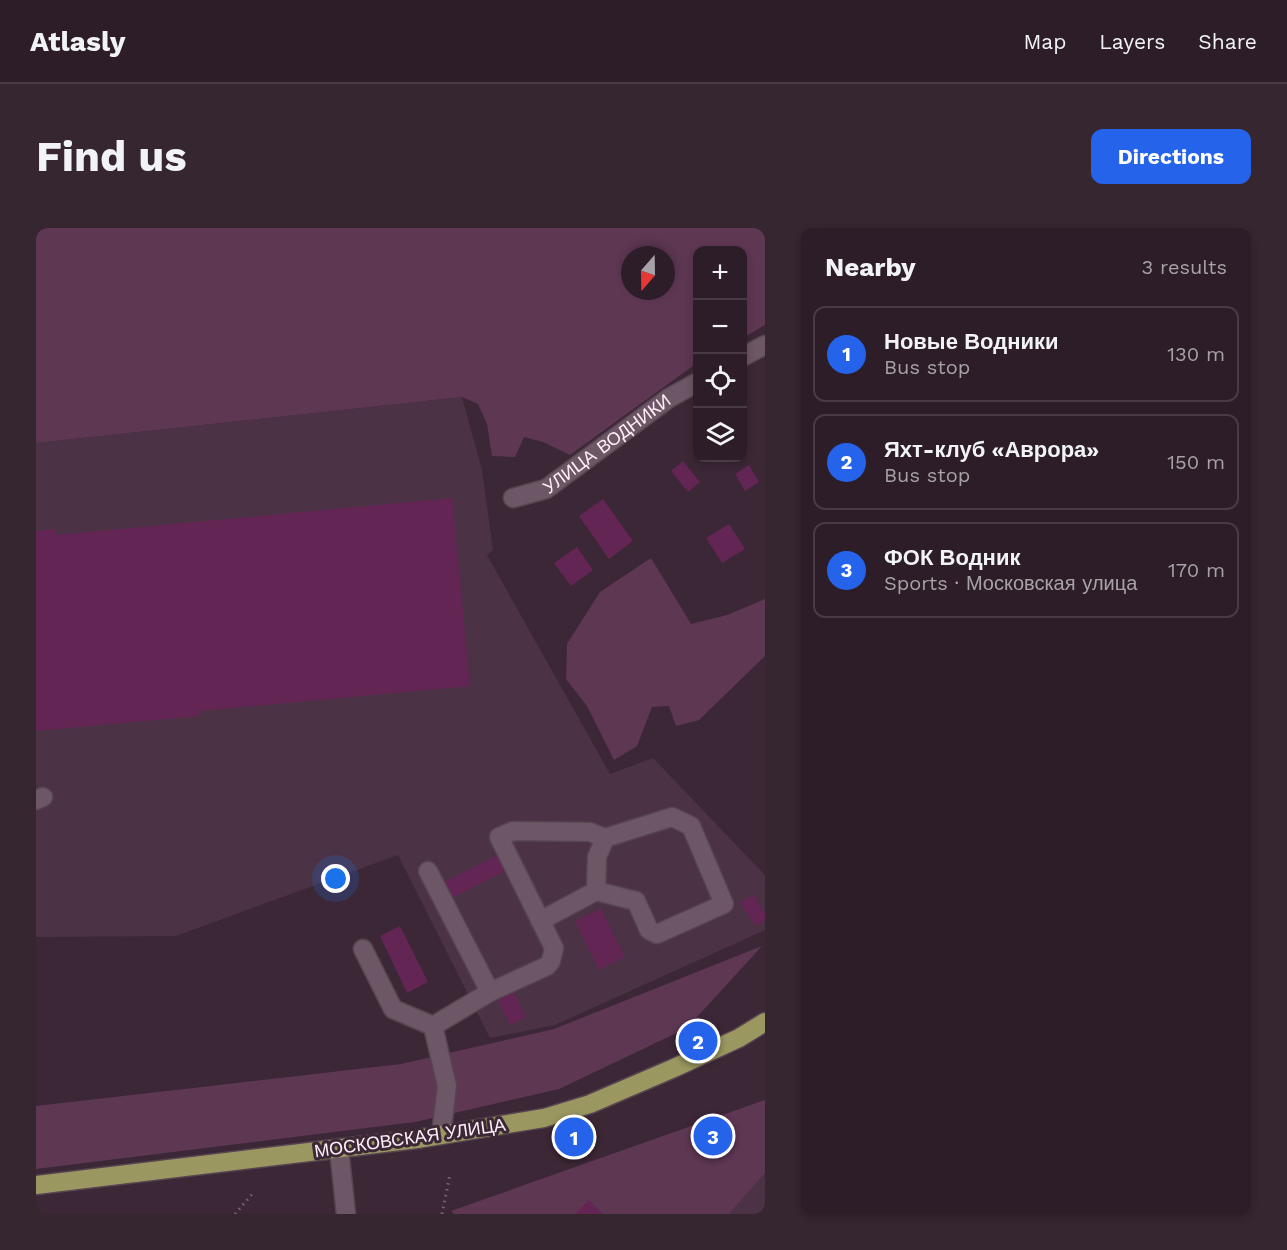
<!DOCTYPE html>
<html lang="en">
<head>
<meta charset="utf-8">
<style>
	:root { --surface:#2d1d28; --page:#352630; --text:#f1f3f6; --muted:#a7a2a8; --line:#483b45; --accent:#2563eb }
	body { margin:0; font-family:"Work Sans",sans-serif; background:var(--page); color:var(--text) }
	.controls { position:absolute; right:18px; top:18px; display:grid; overflow:hidden; border-radius:12px; box-shadow:0 3px 9px #0003 }
	.controls button { width:54px; height:54px; display:grid; place-items:center; padding:0; border:0; border-bottom:2px solid var(--line); background:var(--surface); color:var(--text); font:30px sans-serif }
	.compass { position:absolute; left:585px; top:18px; width:54px; height:54px; border-radius:50%; background:var(--surface); box-shadow:0 3px 9px #0003; rotate:200deg }
	.you { position:absolute; left:300px; top:651px; width:21px; height:21px; margin:-15px; border:4px solid #fff; border-radius:50%; background:#1a73e8; box-shadow:0 0 0 9px #1a73e833 }
	.badge { display:grid; place-items:center; width:39px; height:39px; border-radius:50%; background:var(--accent); color:#fff; font-size:20px; font-weight:700 }
	.pin { position:absolute; translate:-50% -50%; border:3px solid #fff; box-shadow:0 2px 6px #0006 }
	.list { margin:0; padding:0; list-style:none }
	h2 { display:flex; justify-content:space-between; align-items:center; height:78px; margin:0; padding:0 24px; font-size:26px }
	h2 small { font-size:20px; font-weight:400; color:var(--muted) }
	.list li { display:grid; grid-template-columns:39px 1fr auto; gap:18px; align-items:center; box-sizing:border-box; height:96px; margin:0 12px 12px; padding:0 12px; border:2px solid var(--line); border-radius:12px }
	.list b { display:block; font-size:22px; white-space:nowrap }
	.list p { margin:0; font-size:20px; white-space:nowrap; color:var(--muted) }
	.list em { font-size:20px; font-style:normal; color:var(--muted) }
	.icon { flex:none; width:33px; height:33px; fill:none; stroke:currentColor; stroke-width:2; stroke-linecap:round; stroke-linejoin:round }
	.map { position:relative; flex:none; width:729px; height:986px; overflow:hidden; border-radius:12px }
	header { display:flex; align-items:center; gap:36px; box-sizing:border-box; height:84px; padding:0 30px; background:var(--surface); border-bottom:2px solid var(--line) }
	header strong { font-size:28px }
	nav { display:flex; gap:33px; margin-inline-start:auto; font-size:21px }
	.intro { display:flex; align-items:center; justify-content:space-between; box-sizing:border-box; height:144px; padding:0 36px }
	h1 { margin:0; font-size:42px }
	.button { padding:15px 27px; border-radius:12px; background:var(--accent); color:#fff; font-size:21px; font-weight:700 }
	main { display:flex; gap:36px; padding:0 36px }
	aside { flex:1; background:var(--surface); border-radius:12px; box-shadow:0 3px 9px #0003 }
	.map>svg:first-child { display:block }
</style>
</head>
<body>
<header>
<strong>Atlasly</strong>
<nav><a>Map</a><a>Layers</a><a>Share</a></nav>
</header>
<div class="intro"><h1>Find us</h1><a class="button">Directions</a></div>
<main>
<div class="map">
<svg width="729" height="986" viewBox="0 0 729 986">
	<rect width="100%" height="100%" fill="#3c2736"/>
	<g fill="#4c3245">
		<path d="M426,169L446,242L457,322L451,327L574,546L617,530L729,647V702L519,797L454,810L362,627L140,708L0,709V215Z"/>
		<path d="M729,945V986H693Z"/>
	</g>
	<g fill="#5e3753" fill-rule="evenodd">
		<path d="M0,0H729V97L707,110L706,22H662L661,135L534,227L507,214L488,209L479,229L456,228L451,196L442,176L426,169L0,215ZM594,27H630V63H594Z"/>
		<path d="M615,330L655,396L691,387L729,371V428L663,492L640,498L633,478L616,479L601,518L578,532L551,478L530,451L531,416L564,364Z"/>
		<path d="M726,718L651,800L523,861L379,894L0,941V878L365,836L518,801Z"/>
		<path d="M729,872V945L693,986H418L415,983Z"/>
	</g>
	<g fill="#632554">
		<path d="M647,233L664,254L652,264L635,243Z"/>
		<path d="M713,237L723,254L709,263L699,246Z"/>
		<path d="M416,270L434,458L163,483L164,488L0,503V303L19,301V307Z"/>
		<path d="M567,271L597,313L573,331L543,288Z"/>
		<path d="M693,296L709,321L686,335L670,310Z"/>
		<path d="M541,319L557,342L535,358L518,335Z"/>
		<path d="M462,627L470,642L416,670L408,654Z"/>
		<path d="M717,667L729,685V692L720,698L704,675Z"/>
		<path d="M565,681L589,729L563,742L539,693Z"/>
		<path d="M364,698L392,754L371,765L344,708Z"/>
		<path d="M476,762L490,789L475,797L461,771Z"/>
		<path d="M553,972L567,986H539Z"/>
	</g>
	<g fill="none" stroke-linecap="round" stroke-linejoin="round">
		<defs>
			<g id="minor">
				<path d="M706,129L729,117"/>
				<path id="s1" d="M477,270L510,261L633,170L662,154"/>
				<path d="M0,572L7,569"/>
				<path d="M392,643L454,764"/>
				<path d="M560,663L561,629L569,610"/>
				<path d="M327,721L357,781L397,798"/>
				<path d="M405,907L411,858L397,798L454,764L511,738L515,733L518,720L463,609L477,603L554,604L569,610L636,589L655,598L688,676L621,706L613,702L600,673L560,663L504,693"/>
				<path d="M303,921L310,986"/>
			</g>
			<path id="major" d="M0,957L381,911L508,890L554,876L638,840L703,810L729,794"/>
		</defs>
		<use href="#minor" stroke="#564551" stroke-width="21"/>
		<use href="#major" stroke="#564551" stroke-width="21"/>
		<g stroke="#786573" stroke-width="3" stroke-dasharray="1.5 4.5" stroke-linecap="butt">
			<path d="M199,986L218,964"/>
			<path d="M406,986L414,946"/>
		</g>
		<use href="#minor" stroke="#6d5666" stroke-width="18"/>
		<use href="#major" stroke="#9a9760" stroke-width="18"/>
	</g>
	<g text-anchor="middle" stroke-width="6" stroke-linejoin="round" paint-order="stroke">
		<g font-size="18" fill="#fceef7" stroke="#3c2736">
			<text dy="6" stroke="none"><textPath href="#s1" startOffset="110">УЛИЦА ВОДНИКИ</textPath></text>
			<text transform="translate(374 910) rotate(-8)" y="6">МОСКОВСКАЯ УЛИЦА</text>
		</g>
	</g>
</svg>
<div class="controls">
<button>+</button>
<button>−</button>
<button><svg class="icon" aria-label="locate" viewBox="0 0 24 24"><circle cx="12" cy="12" r="6"/><path d="M12 2v4M12 18v4M2 12h4M18 12h4"/></svg></button>
<button><svg class="icon" aria-label="layers" viewBox="0 0 24 24"><path d="M12 4l9 5-9 5-9-5zM3 14l9 5 9-5"/></svg></button>
</div>
<svg class="compass" viewBox="-18 -18 36 36"><path d="M0-13l5 13h-10z" fill="#e53935"/><path d="M0 13l5-13h-10z" fill="#a7a2a8"/></svg>
<div class="you"></div>
<div class="pin badge" style="left:538px;top:909px">1</div>
<div class="pin badge" style="left:662px;top:813px">2</div>
<div class="pin badge" style="left:677px;top:908px">3</div>
</div>
<aside>
<h2>Nearby<small>3 results</small></h2>
<ul class="list">
<li><span class="badge">1</span><div><b>Новые Водники</b><p>Bus stop</p></div><em>130 m</em></li>
<li><span class="badge">2</span><div><b>Яхт-клуб «Аврора»</b><p>Bus stop</p></div><em>150 m</em></li>
<li><span class="badge">3</span><div><b>ФОК Водник</b><p>Sports · Московская улица</p></div><em>170 m</em></li>
</ul>
</aside>
</main>
</body>
</html>
